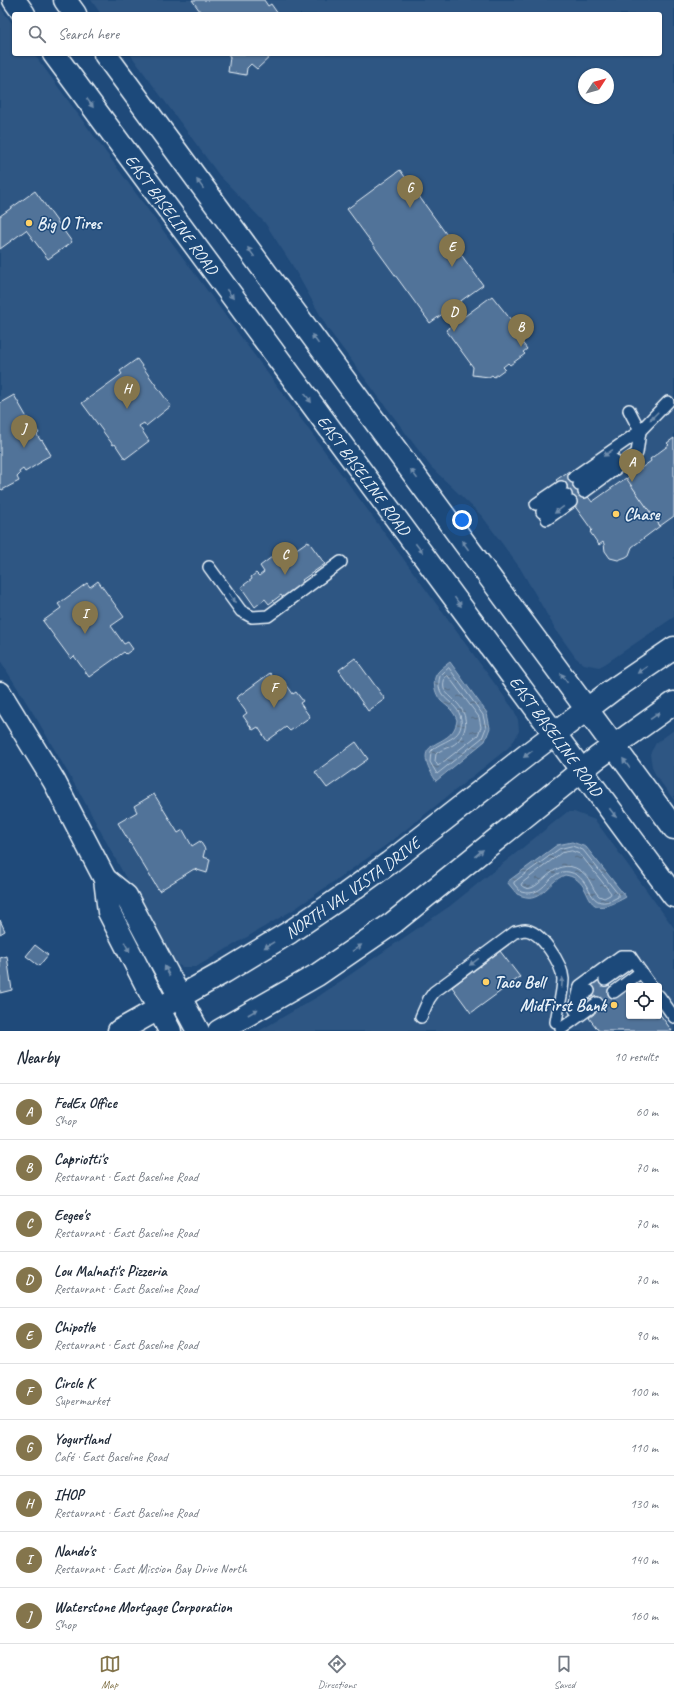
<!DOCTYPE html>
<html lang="en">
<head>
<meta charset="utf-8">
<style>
	:root { --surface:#fff; --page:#f6f6f7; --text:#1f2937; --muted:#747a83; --line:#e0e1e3; --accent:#84754c }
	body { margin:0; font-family:Caveat,sans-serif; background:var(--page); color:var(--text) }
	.controls { position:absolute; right:12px; bottom:12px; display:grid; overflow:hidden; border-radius:4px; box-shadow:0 1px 3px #0004 }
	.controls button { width:36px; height:36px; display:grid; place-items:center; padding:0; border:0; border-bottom:1px solid var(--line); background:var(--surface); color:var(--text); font:20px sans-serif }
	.compass { position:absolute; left:578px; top:68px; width:36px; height:36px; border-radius:50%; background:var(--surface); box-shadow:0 1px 3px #0004; rotate:54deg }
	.you { position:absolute; left:462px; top:520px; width:14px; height:14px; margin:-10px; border:3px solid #fff; border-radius:50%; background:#1a73e8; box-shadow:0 0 0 6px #1a73e833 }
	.badge { display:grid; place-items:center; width:26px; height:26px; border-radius:50%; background:var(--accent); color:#fff; font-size:13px; font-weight:700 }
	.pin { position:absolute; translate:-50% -33px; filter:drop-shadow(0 1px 2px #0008) }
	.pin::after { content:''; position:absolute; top:21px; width:14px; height:12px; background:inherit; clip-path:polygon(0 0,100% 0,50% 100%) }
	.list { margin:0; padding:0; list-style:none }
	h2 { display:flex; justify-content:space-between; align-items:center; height:52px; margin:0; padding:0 16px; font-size:17px }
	h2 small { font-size:13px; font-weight:400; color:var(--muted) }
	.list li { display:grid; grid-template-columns:26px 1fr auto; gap:12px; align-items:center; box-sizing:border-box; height:56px; padding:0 16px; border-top:1px solid var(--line) }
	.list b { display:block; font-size:15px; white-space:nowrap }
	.list p { margin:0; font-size:13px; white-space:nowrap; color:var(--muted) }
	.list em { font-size:13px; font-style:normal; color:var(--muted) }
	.icon { flex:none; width:22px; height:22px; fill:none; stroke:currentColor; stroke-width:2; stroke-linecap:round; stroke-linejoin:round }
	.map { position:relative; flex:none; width:674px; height:1031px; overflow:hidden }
	.search { position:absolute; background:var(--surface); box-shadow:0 1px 3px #0004; left:12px; right:12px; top:12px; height:44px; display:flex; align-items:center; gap:10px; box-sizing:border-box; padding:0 14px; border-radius:4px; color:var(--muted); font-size:15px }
	.sheet { height:612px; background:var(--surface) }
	nav { display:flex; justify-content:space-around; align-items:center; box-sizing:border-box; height:56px; border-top:1px solid var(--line); background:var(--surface); font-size:11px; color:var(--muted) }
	nav a { display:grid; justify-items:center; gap:2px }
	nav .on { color:var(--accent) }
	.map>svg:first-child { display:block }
</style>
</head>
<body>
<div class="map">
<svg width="674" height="1031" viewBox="0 0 674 1031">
	<defs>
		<pattern id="water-ripples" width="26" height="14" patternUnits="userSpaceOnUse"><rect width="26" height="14" fill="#6685a7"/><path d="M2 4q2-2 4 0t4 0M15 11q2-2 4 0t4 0" fill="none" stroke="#596d82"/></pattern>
	</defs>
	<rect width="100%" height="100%" fill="#1f4a7a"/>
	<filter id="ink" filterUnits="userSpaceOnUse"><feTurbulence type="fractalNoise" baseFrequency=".025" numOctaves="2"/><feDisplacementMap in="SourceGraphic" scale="8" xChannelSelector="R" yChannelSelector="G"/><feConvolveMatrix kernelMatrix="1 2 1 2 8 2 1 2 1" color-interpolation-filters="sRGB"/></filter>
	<g filter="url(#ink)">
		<g fill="#2e5683" fill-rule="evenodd">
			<path d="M91,0H674V617L605,664L599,667L584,664L576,658L556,630L520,568L482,516L431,467L328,329L291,263L265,223L219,175L130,54H660V14H101ZM584,74H608V98H584Z"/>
			<path d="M0,7L14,26V54H34L514,710L518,720L519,731L515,739L508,748L389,843L293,910L196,967H182L173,962L167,954L82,797L38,721L0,660Z"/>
			<path d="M674,730V800L656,776L652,766L650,754L656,743Z"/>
			<path d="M567,812H574L595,820L674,928V1031H259L319,996L450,906ZM629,986H659V1016H629Z"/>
		</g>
		<g fill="url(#water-ripples)" stroke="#9ab0c7">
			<path d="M450,662L487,713L490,728L485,741L436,781C406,734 453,752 457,720C454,711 448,707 441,701C435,694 431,680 438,672C441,668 446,665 450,662Z"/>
			<path d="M572,842L586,847L626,897C576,926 599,880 565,875C546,882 542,906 517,894L507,882L557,845Z"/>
		</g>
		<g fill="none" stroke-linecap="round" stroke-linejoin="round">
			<g stroke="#b4c6d8" stroke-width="1">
				<path d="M449,668L483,715L486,728L482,738L437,774L430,762L431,751C441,740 464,740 461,719C458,700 433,700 440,676Z"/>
				<path d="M448,676L479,717L481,727L478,735L438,766L435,761L436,754C442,748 451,748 457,742C470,729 467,712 455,701C452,697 446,694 444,689C443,685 444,681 445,677Z"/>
				<path d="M572,846L583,850L618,894V897C585,916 595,877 569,872C548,868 547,899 521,892L514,884V882L559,849Z"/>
				<path d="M572,851L580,854L611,893L610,895L604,898L599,896C591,888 591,878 581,871C552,851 537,902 521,885L522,883L561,853Z"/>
			</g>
		</g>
		<g fill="#517399" stroke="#e8f1f8">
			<path d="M192,0H264L268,6L271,4L278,14H202Z"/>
			<path d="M228,54H273L257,69L251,64L247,68L246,75L228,72L230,57Z"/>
			<path d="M400,170L483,285L430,323L347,209Z"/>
			<path d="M35,191L72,242L48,259L26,230L0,249V216Z"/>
			<path d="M492,296L519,330L517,331L524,340L521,341L527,349L523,352L525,354L510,365L508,363L503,367L505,369L494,377L492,375L489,377L472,375L473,367L446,330Z"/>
			<path d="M137,359L171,406L146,426L144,423L139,426L149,441L125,459L115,444L113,445L82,403L122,374L120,371Z"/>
			<path d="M14,395L29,421H31L39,433L37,435L41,441L42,440L51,455L40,461L41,462L25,472L23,469L19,472L20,474L17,477L19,481L2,490L0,488V403Z"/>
			<path d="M674,438V516L660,526L626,479L651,461L650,459L669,445L667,443Z"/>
			<path d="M569,471L592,502L626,478L660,526L632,547L629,555L626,557L618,560L610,558L605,551L604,544L603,542L599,545L590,532L592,530L556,480Z"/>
			<path d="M308,541L325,564L302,580L304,583L283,598L281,595L269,604L265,599L255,607L241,587L252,579L251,577L256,573L259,576L264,572L260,566L281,550L285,557Z"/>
			<path d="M98,581L124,617L111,626L124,644L128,642L133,649L126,654L124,652L89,677L74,656L71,659L43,621L61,608L58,604L87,583L90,587Z"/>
			<path d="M355,658L385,699L368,711L339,670Z"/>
			<path d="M270,673L279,685L284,681L293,694L296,692L303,701L300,703L310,717L290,731L286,727L267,741L258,727L253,730L243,716L247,713L236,698Z"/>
			<path d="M356,742L368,759L327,788L315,772Z"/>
			<path d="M154,794L178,833L183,830L192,846L200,841L205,849L203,857L210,859L207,873L194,869L159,891L118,823L137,812L134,806Z"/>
			<path d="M0,920L5,931L0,934Z"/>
			<path d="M35,945L48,955L39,966L26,956Z"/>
			<path d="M500,951L520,977L471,1013L452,987Z"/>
			<path d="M7,956L12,990L0,993V958Z"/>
			<path d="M602,975L614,992L629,986V1016H659V1013L672,1031H599L589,1018L594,1014L593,1012L600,1007L586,987Z"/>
		</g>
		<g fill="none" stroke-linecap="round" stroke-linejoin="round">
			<defs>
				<g id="lane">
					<path d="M574,477L640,431L668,402"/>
					<path d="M579,485L614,460"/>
					<path d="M584,492L637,453L640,431L629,410"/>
					<path d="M536,504L561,487"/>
					<path d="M542,512L566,495"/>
					<path d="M547,519L571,502"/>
					<path d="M209,567L241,611L252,617L268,616L341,562"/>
					<path d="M605,980L629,963L634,962L651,986"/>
					<path d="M614,992L641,972"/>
					<path d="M659,996L674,1017"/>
					<path d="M577,999L589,991"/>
					<path d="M575,1010L580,986L621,956H630L634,962"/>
					<path d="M421,1017L429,999L434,992L515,932C518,932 522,930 525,930C541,931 562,964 563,979C563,992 558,1008 556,1022"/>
					<path d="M561,1029L597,1003"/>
				</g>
				<g id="secondary">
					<path d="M0,693L54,781L105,879L109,912L170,1031"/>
					<path d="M105,879L126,896L198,1031"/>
					<path id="s1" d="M119,1031L224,972L290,932L346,894L389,863L532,751L611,691L674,648"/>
					<path d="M219,1031L317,975L393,923L597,758L674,703"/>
				</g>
				<g id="primary">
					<path d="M14,0L24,14"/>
					<path d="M65,0L75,14"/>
					<path id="s2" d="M54,54L674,896"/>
					<path d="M105,54L674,828"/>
				</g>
			</defs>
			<use href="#lane" stroke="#e8f1f8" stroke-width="14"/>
			<use href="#secondary" stroke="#e8f1f8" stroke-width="25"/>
			<use href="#primary" stroke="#e8f1f8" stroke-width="25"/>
			<use href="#lane" stroke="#1f4a7a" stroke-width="11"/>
			<use href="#secondary" stroke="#1f4a7a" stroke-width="22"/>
			<use href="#primary" stroke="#1f4a7a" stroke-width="22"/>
		</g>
		<defs><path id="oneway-solid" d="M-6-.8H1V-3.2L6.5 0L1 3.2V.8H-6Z"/></defs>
		<g fill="#6f8dac">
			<use href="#oneway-solid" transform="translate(90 103) rotate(54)"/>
			<use href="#oneway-solid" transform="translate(200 184) rotate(-126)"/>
			<use href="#oneway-solid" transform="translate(251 252) rotate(-126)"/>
			<use href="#oneway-solid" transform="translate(230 294) rotate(53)"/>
			<use href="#oneway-solid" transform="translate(315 339) rotate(-126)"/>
			<use href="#oneway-solid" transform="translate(308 398) rotate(53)"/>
			<use href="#oneway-solid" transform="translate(654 416) rotate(135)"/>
			<use href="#oneway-solid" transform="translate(608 453) rotate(145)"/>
			<use href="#oneway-solid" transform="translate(414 474) rotate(-126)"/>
			<use href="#oneway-solid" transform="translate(559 510) rotate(144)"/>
			<use href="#oneway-solid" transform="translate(465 545) rotate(-126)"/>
			<use href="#oneway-solid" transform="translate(419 548) rotate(53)"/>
			<use href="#oneway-solid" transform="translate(232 598) rotate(54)"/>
			<use href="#oneway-solid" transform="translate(458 602) rotate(54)"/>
			<use href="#oneway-solid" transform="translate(642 670) rotate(145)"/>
			<use href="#oneway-solid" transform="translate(564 678) rotate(-126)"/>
			<use href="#oneway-solid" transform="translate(655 716) rotate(-35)"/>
			<use href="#oneway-solid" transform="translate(528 754) rotate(142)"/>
			<use href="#oneway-solid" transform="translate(626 763) rotate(-126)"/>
			<use href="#oneway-solid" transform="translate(613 813) rotate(53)"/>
			<use href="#oneway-solid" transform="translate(479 853) rotate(-39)"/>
			<use href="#oneway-solid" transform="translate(269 945) rotate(149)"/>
			<use href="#oneway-solid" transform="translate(127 947) rotate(62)"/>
			<use href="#oneway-solid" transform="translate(357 948) rotate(-34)"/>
			<use href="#oneway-solid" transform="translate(474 962) rotate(144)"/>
			<use href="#oneway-solid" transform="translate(167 971) rotate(-117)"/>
			<use href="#oneway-solid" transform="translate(562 983) rotate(-85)"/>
			<use href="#oneway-solid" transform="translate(253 1012) rotate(-30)"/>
		</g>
	</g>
	<g fill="#ffd166" stroke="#1f4a7a" stroke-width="1.5">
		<circle cx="29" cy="223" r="4"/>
		<circle cx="616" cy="514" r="4"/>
		<circle cx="486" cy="982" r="4"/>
		<circle cx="614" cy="1005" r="4"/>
	</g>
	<g text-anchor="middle" stroke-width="3" stroke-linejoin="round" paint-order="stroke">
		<g font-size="17" fill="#e8f1f8" stroke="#1f4a7a">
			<text dy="6" stroke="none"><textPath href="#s2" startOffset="199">EAST BASELINE ROAD</textPath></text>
			<text dy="6" stroke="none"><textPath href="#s2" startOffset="523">EAST BASELINE ROAD</textPath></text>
			<text dy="6" stroke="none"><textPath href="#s2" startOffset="847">EAST BASELINE ROAD</textPath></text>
			<text dy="6" stroke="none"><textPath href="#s1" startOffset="274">NORTH VAL VISTA DRIVE</textPath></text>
		</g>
		<g font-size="17" font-weight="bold" fill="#e8f1f8" stroke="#1f4a7a" text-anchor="start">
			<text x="37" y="229">Big O Tires</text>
			<text x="624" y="520">Chase</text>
			<text x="494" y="988">Taco Bell</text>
			<text x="606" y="1011" text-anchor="end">MidFirst Bank</text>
		</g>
	</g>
</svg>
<div class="controls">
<button><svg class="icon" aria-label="locate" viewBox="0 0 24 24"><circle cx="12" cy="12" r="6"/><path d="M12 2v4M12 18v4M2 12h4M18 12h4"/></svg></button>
</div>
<svg class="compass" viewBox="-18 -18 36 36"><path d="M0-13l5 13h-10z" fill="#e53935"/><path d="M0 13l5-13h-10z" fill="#747a83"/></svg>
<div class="you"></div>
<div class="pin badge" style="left:632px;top:482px">A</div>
<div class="pin badge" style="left:521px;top:347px">B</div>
<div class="pin badge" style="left:285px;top:575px">C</div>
<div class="pin badge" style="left:454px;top:332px">D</div>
<div class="pin badge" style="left:452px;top:267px">E</div>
<div class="pin badge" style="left:274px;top:708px">F</div>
<div class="pin badge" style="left:410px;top:208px">G</div>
<div class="pin badge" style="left:127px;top:409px">H</div>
<div class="pin badge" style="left:85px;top:634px">I</div>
<div class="pin badge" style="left:24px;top:448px">J</div>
<div class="search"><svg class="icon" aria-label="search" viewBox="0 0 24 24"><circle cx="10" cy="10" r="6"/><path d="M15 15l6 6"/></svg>Search here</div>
</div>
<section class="sheet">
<h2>Nearby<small>10 results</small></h2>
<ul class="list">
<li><span class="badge">A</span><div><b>FedEx Office</b><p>Shop</p></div><em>60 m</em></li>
<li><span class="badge">B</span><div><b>Capriotti's</b><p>Restaurant · East Baseline Road</p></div><em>70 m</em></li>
<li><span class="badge">C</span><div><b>Eegee's</b><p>Restaurant · East Baseline Road</p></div><em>70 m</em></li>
<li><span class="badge">D</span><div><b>Lou Malnati's Pizzeria</b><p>Restaurant · East Baseline Road</p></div><em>70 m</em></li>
<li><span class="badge">E</span><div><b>Chipotle</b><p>Restaurant · East Baseline Road</p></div><em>90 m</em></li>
<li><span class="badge">F</span><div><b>Circle K</b><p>Supermarket</p></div><em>100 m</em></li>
<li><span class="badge">G</span><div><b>Yogurtland</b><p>Café · East Baseline Road</p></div><em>110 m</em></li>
<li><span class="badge">H</span><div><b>IHOP</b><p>Restaurant · East Baseline Road</p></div><em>130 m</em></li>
<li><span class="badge">I</span><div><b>Nando's</b><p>Restaurant · East Mission Bay Drive North</p></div><em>140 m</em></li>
<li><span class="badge">J</span><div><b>Waterstone Mortgage Corporation</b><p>Shop</p></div><em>160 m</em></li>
</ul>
</section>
<nav>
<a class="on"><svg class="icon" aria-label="map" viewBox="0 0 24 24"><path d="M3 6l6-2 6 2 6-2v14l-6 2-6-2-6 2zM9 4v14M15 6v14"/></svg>Map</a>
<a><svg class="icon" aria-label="directions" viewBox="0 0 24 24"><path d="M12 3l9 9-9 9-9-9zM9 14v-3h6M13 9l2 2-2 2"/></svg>Directions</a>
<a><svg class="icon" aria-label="saved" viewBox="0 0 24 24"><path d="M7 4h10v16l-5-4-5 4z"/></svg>Saved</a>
</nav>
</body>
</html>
